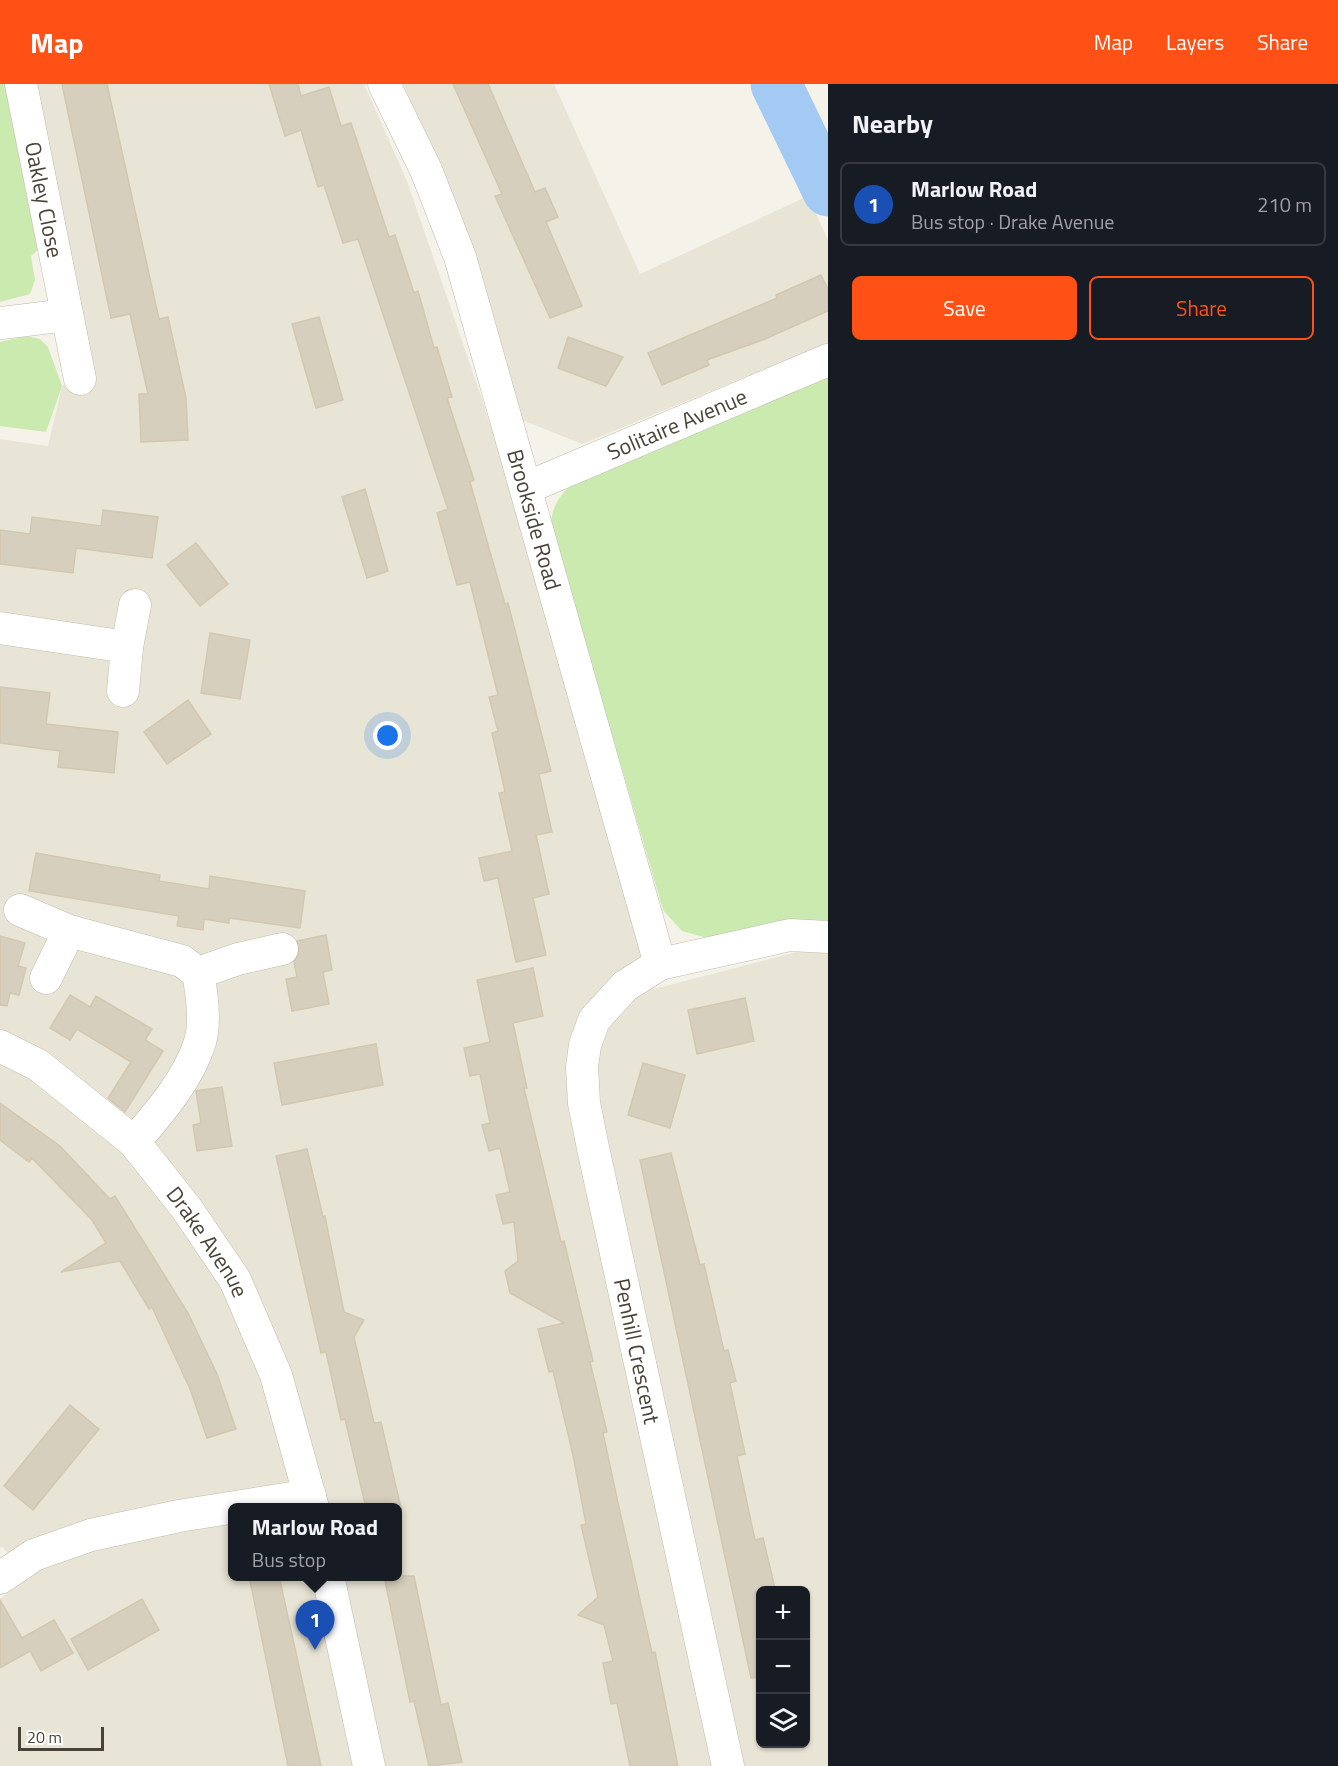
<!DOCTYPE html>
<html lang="en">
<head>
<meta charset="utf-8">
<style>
	:root { --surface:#171b24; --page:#20242c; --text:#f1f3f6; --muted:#9ea1a6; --line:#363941; --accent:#ff5115 }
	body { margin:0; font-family:"Titillium Web",sans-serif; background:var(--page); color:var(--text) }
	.controls { position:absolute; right:18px; bottom:18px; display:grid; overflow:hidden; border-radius:9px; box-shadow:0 2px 4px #0004 }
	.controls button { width:54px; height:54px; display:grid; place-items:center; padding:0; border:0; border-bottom:2px solid var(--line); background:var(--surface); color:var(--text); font:30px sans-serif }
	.scale { position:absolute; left:18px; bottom:15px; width:86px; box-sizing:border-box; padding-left:6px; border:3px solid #494337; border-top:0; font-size:16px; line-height:21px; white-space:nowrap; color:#494337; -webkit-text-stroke:4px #fff; paint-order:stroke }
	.you { position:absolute; left:388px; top:652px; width:21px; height:21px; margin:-15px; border:4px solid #fff; border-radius:50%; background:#1a73e8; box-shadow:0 0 0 9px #1a73e833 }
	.badge { display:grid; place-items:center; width:39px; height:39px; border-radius:50%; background:var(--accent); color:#fff; font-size:20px; font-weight:700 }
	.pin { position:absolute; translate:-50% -50px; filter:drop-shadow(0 2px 3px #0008) }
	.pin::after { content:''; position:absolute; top:32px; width:21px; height:18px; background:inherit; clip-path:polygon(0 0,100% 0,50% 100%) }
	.popup { position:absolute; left:228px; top:1419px; width:174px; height:78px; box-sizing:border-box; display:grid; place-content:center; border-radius:9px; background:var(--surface); filter:drop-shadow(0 2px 4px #0005); font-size:20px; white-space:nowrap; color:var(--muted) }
	.popup b { font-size:22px; color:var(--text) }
	.popup::after { content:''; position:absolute; left:50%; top:100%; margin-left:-12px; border:12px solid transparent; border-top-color:var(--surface) }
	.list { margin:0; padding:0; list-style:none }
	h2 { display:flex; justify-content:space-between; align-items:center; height:78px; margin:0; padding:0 24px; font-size:26px }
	h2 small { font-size:20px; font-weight:400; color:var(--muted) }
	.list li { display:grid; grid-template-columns:39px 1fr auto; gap:18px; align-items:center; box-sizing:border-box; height:84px; margin:0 12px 12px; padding:0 12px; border:2px solid var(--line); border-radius:9px }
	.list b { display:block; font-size:22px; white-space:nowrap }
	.list p { margin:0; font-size:20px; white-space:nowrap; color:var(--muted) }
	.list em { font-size:20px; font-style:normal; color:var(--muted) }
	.actions { display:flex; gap:12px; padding:18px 24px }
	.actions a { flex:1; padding:14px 0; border:2px solid var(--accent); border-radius:9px; text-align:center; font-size:21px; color:var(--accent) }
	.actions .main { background:var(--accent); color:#fff }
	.icon { flex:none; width:33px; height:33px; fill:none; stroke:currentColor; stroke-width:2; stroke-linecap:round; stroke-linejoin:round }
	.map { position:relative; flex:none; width:828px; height:1682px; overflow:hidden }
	header { display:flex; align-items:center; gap:36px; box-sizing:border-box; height:84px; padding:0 30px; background:var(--accent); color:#fff }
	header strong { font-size:28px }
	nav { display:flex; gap:33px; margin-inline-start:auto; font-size:21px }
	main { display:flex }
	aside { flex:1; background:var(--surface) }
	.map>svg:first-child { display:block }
</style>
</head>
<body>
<header>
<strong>Map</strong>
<nav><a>Map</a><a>Layers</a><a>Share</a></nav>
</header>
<main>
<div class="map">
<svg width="828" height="1682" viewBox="0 0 828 1682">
	<rect width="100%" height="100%" fill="#f5f2e9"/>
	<g fill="#e9e5d6" fill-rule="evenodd">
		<path d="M37,0H364L407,97L481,312L508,397L654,905L820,862L828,866V1682H0V1515L25,1495L3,1463L0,1464V355L48,362L62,302L88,295ZM232,1424H398V1492H232ZM760,1506H806V1660H760Z"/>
		<path d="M403,0H554L640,190L808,112L828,156V259L582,360L522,336L441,87Z"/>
	</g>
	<g fill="#caeab0">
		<path d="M0,0H7L40,164L31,172L35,196L30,210L0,218Z"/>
		<path d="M26,252L40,255L48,263L62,302L46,348L0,342V258Z"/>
		<path d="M828,287V839L707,854L682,847L663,826L551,440C552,422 559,413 571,401Z"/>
	</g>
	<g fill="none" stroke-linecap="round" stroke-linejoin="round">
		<path stroke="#a3caf3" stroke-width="51" d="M776,0L828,107"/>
	</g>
	<g fill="#d7cfbd" stroke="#d2c8b0" stroke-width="1.5">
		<path d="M62,0H107L159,235L168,233L186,314L188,356L141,358L139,310H148L130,230L111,234Z"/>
		<path d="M269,0H298L301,12L329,3L341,42L351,39L389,153L395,151L414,209L418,207L434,264L437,263L452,313L447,314L474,396L470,398L505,520L508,519L551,687L539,690L552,748L536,751L549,810L533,814L546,871L516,878L498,794L484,797L479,774L512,767L499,709L505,708L492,649L498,647L489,613L498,611L470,498L457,501L437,429L448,425L358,155L343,159L324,101L318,103L301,46L285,52Z"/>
		<path d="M453,0H488L535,108L545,104L558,133L546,138L582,222L550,234L495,112L502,110Z"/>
		<path d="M821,191L828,205V227L765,255L707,276L709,281L662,301L648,269L777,214L776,211Z"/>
		<path d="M319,233L343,316L316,324L292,240Z"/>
		<path d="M568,253L623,273L606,302L558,284Z"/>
		<path d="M365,405L388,487L367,494L342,413Z"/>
		<path d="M103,426L158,433L152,474L76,464L73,489L0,480V446L30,450L32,433L101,442Z"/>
		<path d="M196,459L228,500L200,522L167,481Z"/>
		<path d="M210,549L250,556L240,615L201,609Z"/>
		<path d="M0,603L50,609L46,640L118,648L114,689L58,683L60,667L0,659Z"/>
		<path d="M188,616L211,650L167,680L144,648Z"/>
		<path d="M36,769L160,791L159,797L209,805L210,792L305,807L300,844L229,834V839L204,835L203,846L177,842L179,832L29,807Z"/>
		<path d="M326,851L332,886L323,888L329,920L292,927L286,895L297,893L294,878L299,870L297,857Z"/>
		<path d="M0,852L25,859L18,882L26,884L19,911L10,909L7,922L0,921Z"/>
		<path d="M533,884L543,932L513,939L527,1004H524L561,1158L564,1157L593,1277L590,1278L607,1348L603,1349L618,1419L652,1569L655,1568L678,1682H630L617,1619L611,1620L603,1579L613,1577L604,1541L578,1531L598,1513L581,1441L586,1440L573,1371L553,1287L549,1288L538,1245L564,1239L510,1209L505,1187L518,1177L514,1138L503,1140L496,1111L510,1108L500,1064L489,1067L482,1041L490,1039L480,990L470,992L464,964L490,958L477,896Z"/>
		<path d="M70,911L90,923L96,912L152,945L145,956L163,967L125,1028L108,1014L131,978L77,945L70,956L50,944Z"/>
		<path d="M745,914L754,957L697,970L688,926Z"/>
		<path d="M376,960L383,1001L282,1021L274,979Z"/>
		<path d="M643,979L685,991L670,1044L628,1031Z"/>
		<path d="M222,1003L232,1062L197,1067L193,1041L201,1039L196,1007Z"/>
		<path d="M0,1019L60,1062L110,1115L115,1112L188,1229L217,1290L236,1345L207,1354L190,1305L152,1223L149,1225L120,1177L61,1188L106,1159L92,1136L32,1074L29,1078L0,1056Z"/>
		<path d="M307,1065L323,1133L325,1132L344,1228L364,1236L354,1253L374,1339L381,1338L401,1424H366L345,1335L341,1336L326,1268L321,1269L276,1072Z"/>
		<path d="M671,1069L700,1181L704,1180L724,1267L728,1266L736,1297L730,1299L745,1370L737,1372L755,1456L763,1454L775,1504L760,1506V1593L751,1594L640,1076Z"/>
		<path d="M70,1321L99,1345L33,1426L4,1402Z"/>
		<path d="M249,1492H279L321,1682H288Z"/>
		<path d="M384,1492H414L441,1621L448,1619L462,1678L429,1682L414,1617L410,1618Z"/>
		<path d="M142,1515L159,1546L88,1586L71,1555Z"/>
		<path d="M0,1516L22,1554L54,1536L73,1569L41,1587L30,1567L0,1584Z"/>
	</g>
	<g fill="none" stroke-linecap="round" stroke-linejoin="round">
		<defs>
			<g id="minor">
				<path id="s1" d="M21,0L80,295"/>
				<path id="s2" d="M384,0L426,86L460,173L660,880"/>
				<path d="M2,239L67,231"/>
				<path id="s3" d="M526,404L828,276"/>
				<path d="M0,544L127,563L135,521"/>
				<path d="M123,607L127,563"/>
				<path d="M20,826L69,847L182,877L198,889C202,910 206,938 200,958C188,996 159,1029 134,1058"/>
				<path d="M198,889L238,875L282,865"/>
				<path d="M46,894L69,847"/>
				<path id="s4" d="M0,962L38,981L134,1058L187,1125L235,1196L276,1291L313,1424"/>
				<path d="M328,1492L369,1682"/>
				<path d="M0,1494L34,1471L91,1451L179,1432L310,1411"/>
				<path d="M728,1682L593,1064L584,1019L582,983L585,961L594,936L625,902L660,880L790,851L828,853"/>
			</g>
		</defs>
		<use href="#minor" stroke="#c1bbab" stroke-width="33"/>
		<use href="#minor" stroke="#fff" stroke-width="32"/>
	</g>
	<g text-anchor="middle" stroke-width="4.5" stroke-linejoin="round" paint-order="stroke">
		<g font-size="22" fill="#494337" stroke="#fff">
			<text dy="8" stroke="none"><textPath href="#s1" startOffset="118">Oakley Close</textPath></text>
			<text dy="8" stroke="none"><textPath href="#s3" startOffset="164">Solitaire Avenue</textPath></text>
			<text dy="8" stroke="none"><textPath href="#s2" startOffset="462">Brookside Road</textPath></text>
			<text dy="8" stroke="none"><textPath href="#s4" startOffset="290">Drake Avenue</textPath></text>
			<text transform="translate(637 1267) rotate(78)" y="8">Penhill Crescent</text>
		</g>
	</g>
</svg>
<div class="controls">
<button>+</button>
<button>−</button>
<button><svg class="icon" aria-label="layers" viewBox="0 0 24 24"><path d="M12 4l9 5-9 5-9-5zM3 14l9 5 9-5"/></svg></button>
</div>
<div class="scale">20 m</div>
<div class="you"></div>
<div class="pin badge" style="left:315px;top:1566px;background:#1a4fb4">1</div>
<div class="popup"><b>Marlow Road</b>Bus stop</div>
</div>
<aside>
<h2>Nearby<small></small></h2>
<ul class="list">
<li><span class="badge" style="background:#1a4fb4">1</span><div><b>Marlow Road</b><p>Bus stop · Drake Avenue</p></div><em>210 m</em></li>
</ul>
<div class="actions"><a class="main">Save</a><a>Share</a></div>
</aside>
</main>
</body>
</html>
